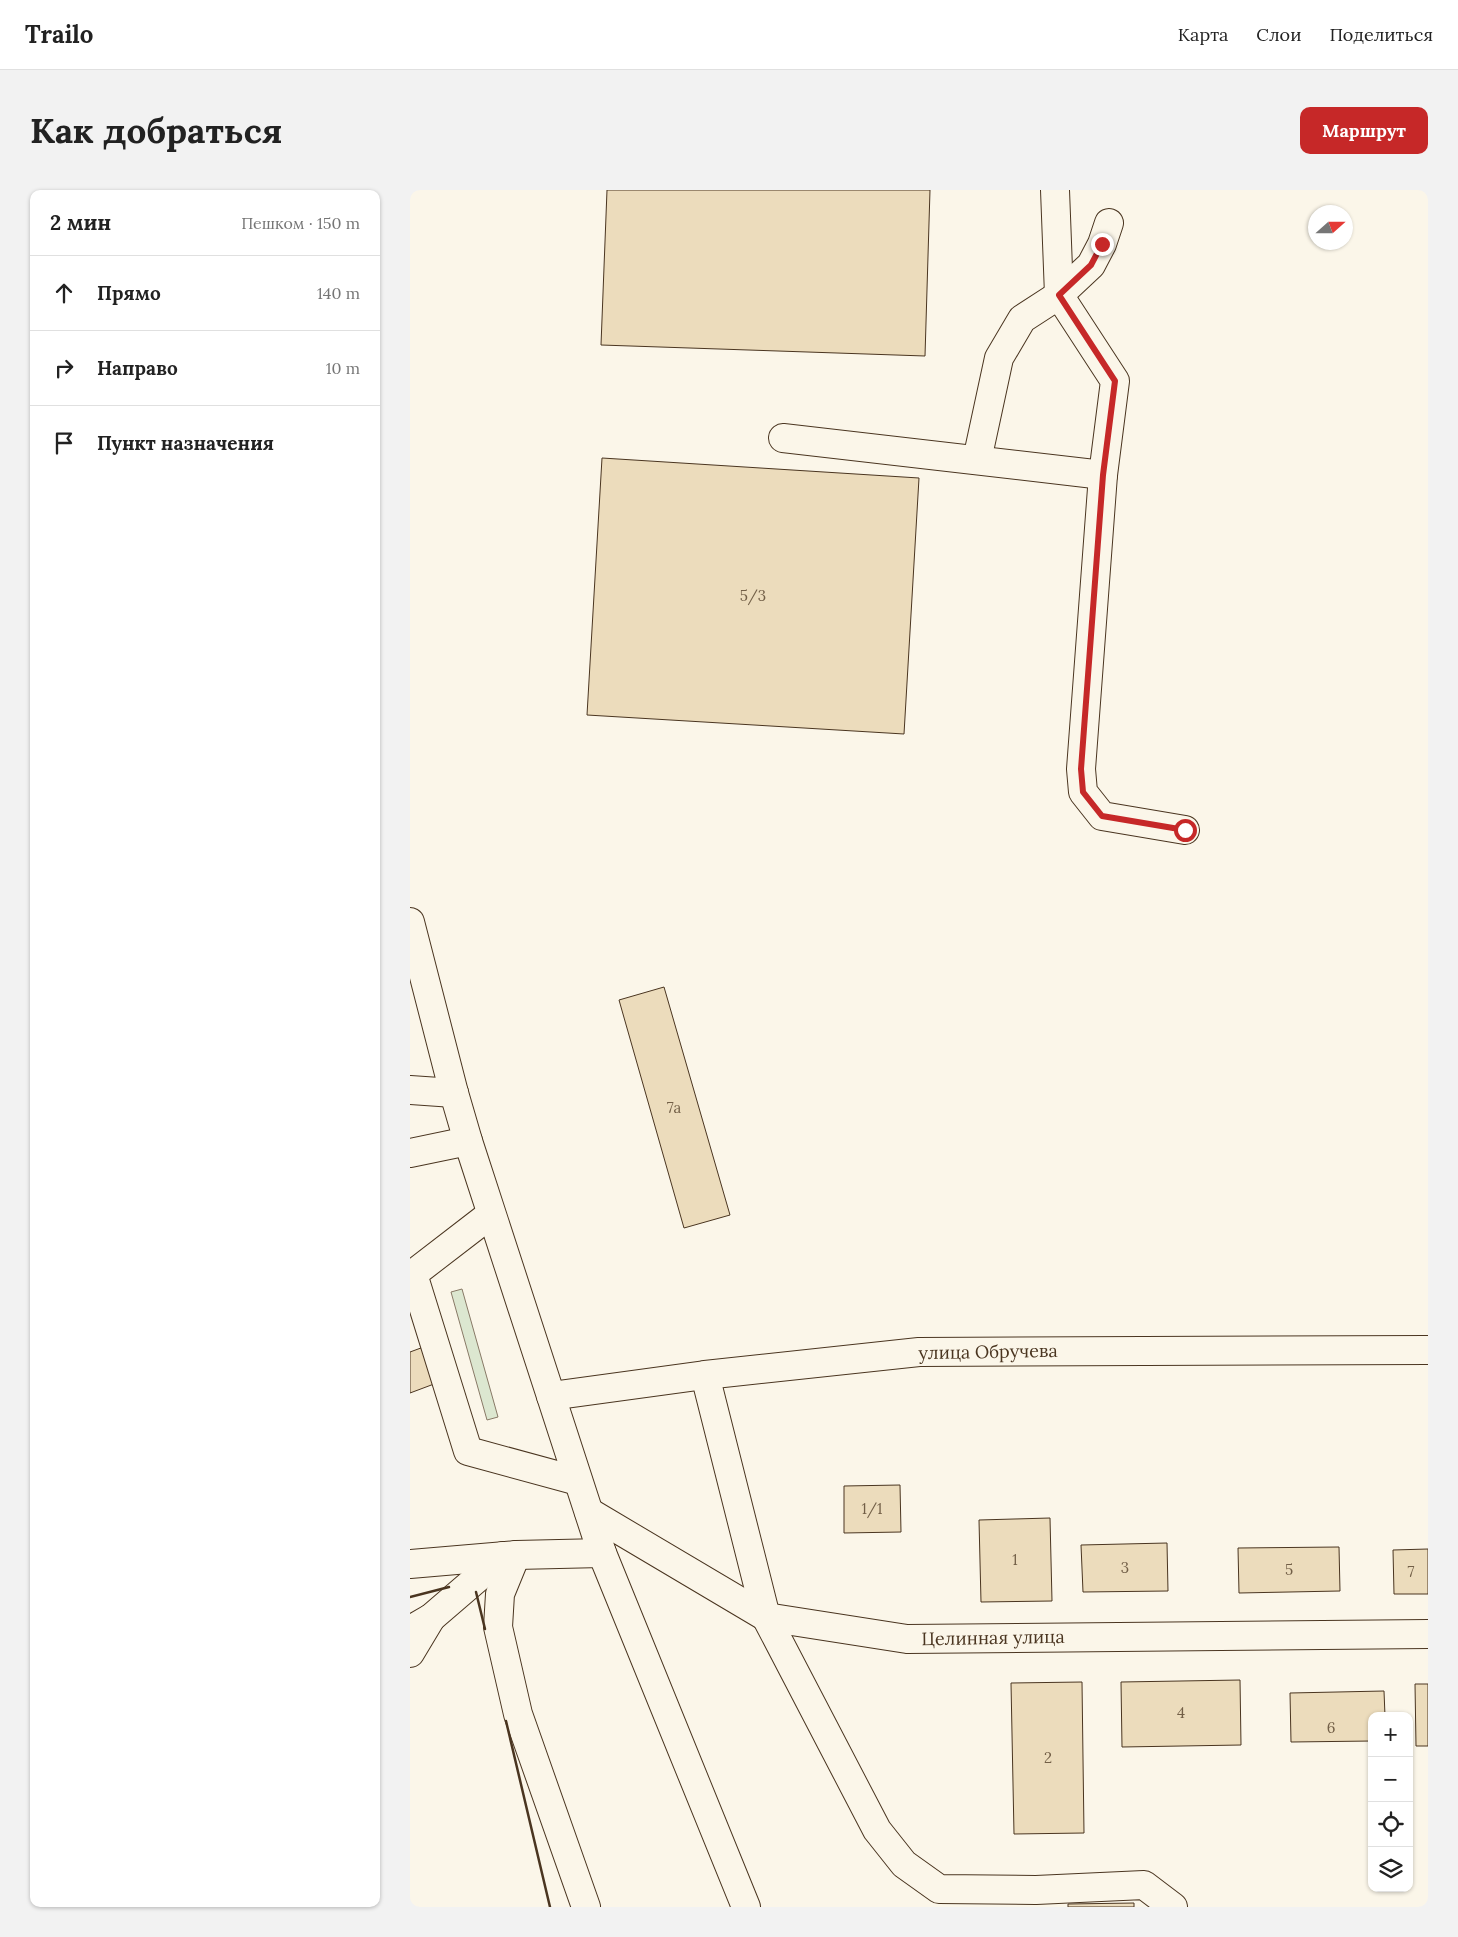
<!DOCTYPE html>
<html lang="ru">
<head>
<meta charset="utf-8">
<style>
	:root { --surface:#fff; --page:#f2f2f2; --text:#222; --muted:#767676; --line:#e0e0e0; --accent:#c62828 }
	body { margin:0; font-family:Lora,serif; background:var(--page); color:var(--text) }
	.controls { position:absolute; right:15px; bottom:15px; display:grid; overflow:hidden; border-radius:10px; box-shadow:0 1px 4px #0004 }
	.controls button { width:45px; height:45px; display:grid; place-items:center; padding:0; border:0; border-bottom:1px solid var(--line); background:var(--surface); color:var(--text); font:25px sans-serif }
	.compass { position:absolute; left:898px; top:15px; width:45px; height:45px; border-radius:50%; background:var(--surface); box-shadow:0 1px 4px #0004; rotate:69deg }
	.stop { position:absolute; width:15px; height:15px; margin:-11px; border:4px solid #c62828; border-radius:50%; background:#fff }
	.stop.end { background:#c62828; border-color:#fff; box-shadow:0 1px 5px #0008 }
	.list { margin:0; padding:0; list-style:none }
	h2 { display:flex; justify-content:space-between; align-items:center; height:65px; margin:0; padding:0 20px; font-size:21px }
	h2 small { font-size:16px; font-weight:400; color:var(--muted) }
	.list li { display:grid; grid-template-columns:32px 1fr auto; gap:15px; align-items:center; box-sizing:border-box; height:75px; padding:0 20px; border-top:1px solid var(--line) }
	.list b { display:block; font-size:19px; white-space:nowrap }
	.list em { font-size:16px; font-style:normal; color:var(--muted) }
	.icon { flex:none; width:28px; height:28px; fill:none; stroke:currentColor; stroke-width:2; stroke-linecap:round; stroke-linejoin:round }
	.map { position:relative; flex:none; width:1018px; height:1717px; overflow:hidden; border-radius:10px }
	header { display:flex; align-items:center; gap:30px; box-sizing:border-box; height:70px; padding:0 25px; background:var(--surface); border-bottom:1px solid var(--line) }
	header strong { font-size:24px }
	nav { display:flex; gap:28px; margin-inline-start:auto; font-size:18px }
	.intro { display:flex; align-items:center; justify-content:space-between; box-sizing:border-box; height:120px; padding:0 30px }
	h1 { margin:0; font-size:35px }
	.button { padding:12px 22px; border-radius:10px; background:var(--accent); color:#fff; font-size:18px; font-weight:700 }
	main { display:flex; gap:30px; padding:0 30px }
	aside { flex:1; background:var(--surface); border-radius:10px; box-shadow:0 1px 4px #0004 }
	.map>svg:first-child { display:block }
</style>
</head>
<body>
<header>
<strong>Trailo</strong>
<nav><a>Карта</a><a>Слои</a><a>Поделиться</a></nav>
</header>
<div class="intro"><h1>Как добраться</h1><a class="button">Маршрут</a></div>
<main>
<aside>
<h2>2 мин<small>Пешком · 150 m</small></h2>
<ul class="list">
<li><svg class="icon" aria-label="ahead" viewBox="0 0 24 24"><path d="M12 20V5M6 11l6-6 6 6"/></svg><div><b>Прямо</b></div><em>140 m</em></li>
<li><svg class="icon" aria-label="right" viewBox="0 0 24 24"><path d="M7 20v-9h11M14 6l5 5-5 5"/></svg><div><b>Направо</b></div><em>10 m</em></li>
<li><svg class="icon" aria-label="arrive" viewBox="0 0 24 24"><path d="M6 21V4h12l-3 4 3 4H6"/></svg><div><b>Пункт назначения</b></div></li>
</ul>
</aside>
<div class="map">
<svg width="1018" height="1717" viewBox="0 0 1018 1717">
	<rect width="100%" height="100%" fill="#fbf6e9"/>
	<path fill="#dce7d0" stroke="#887966" d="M52,1099L88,1227L77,1230L41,1102Z"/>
	<g fill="#ecdcbc" stroke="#4a3520">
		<path d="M197,0H520L515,166L191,155Z"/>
		<path d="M192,268L509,288L494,544L177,525Z"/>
		<path d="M254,797L320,1025L274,1038L209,810Z"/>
		<path d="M19,1155L32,1191L0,1203V1162Z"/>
		<path d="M490,1295L491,1342L434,1343V1296Z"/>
		<path d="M640,1328L642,1411L571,1412L569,1330Z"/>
		<path d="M757,1353L758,1401L673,1402L671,1355Z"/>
		<path d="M929,1357L930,1401L829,1403L828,1358Z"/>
		<path d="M1018,1359V1404H984L983,1360Z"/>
		<path d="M830,1490L831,1555L712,1557L711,1492Z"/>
		<path d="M672,1492L674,1643L604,1644L601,1493Z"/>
		<path d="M1005,1494H1018V1556H1006Z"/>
		<path d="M974,1501L975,1526H962V1551L881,1552L880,1503Z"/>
		<path d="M724,1713V1717H658V1714Z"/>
	</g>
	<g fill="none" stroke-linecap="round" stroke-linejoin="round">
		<defs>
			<g id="minor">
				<path d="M645,0L649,105L705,191L693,285L671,579L673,602L692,626L775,640"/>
				<path d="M373,248L693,285"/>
				<path d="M567,270L589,168L612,129L649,105L681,75L692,54L699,33"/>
				<path d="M0,900L44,903"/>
				<path d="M0,963L58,951"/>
				<path d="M81,1024L3,1084L58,1261L168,1291"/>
				<path d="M295,1185L356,1427L467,1640L494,1674L529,1699L626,1700L734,1695L763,1717"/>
				<path d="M141,1206L295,1185L509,1162L1018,1160"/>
				<path d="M179,1322L356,1427L497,1449L1018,1444"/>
				<path d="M106,1365L90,1404L88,1437L108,1524L176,1717"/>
				<path d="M0,1374L106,1365L192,1363"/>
				<path d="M0,1440L21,1428L93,1366"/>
				<path d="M0,1463L21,1428"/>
			</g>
			<path id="highway" d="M0,732L44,903L58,951L192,1363L336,1717"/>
		</defs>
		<use href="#minor" stroke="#4a3520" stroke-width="30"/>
		<use href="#highway" stroke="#4a3520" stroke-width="30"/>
		<use href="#minor" stroke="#fbf6e9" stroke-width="28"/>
		<use href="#highway" stroke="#fbf6e9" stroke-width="28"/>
		<g stroke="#4a3520" stroke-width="2.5">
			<path d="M66,1402L75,1439"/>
			<path d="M0,1407L39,1397"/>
			<path d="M96,1531L140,1717"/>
		</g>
	</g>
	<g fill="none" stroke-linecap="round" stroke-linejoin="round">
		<path stroke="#c62828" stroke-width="6" d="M692,54L681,75L649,105L705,191L693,285L671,579L673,602L692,626L775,640"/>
	</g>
	<g text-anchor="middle" stroke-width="4" stroke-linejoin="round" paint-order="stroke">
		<g font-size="15" fill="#725f47">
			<text x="343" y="411">5/3</text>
			<text x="264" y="923">7а</text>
			<text x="462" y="1324">1/1</text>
			<text x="605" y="1375">1</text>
			<text x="715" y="1383">3</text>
			<text x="879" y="1385">5</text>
			<text x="1001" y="1387">7</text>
			<text x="771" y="1528">4</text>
			<text x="921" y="1543">6</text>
			<text x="638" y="1573">2</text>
		</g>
		<g font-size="18" fill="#4a3520" stroke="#fbf6e9">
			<text transform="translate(578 1162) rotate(-1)" y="6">улица Обручева</text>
			<text transform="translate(583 1448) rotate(-1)" y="6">Целинная улица</text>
		</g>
	</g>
</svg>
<div class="controls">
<button>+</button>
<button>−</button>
<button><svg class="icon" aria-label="locate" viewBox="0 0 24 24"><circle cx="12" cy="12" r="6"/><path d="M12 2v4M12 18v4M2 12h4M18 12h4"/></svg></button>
<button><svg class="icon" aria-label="layers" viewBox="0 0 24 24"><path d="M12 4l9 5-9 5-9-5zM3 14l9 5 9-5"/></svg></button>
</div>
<svg class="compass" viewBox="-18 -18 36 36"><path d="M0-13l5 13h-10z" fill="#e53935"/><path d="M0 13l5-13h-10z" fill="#767676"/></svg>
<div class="stop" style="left:775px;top:640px"></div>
<div class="stop end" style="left:692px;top:54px"></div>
</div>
</main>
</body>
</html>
